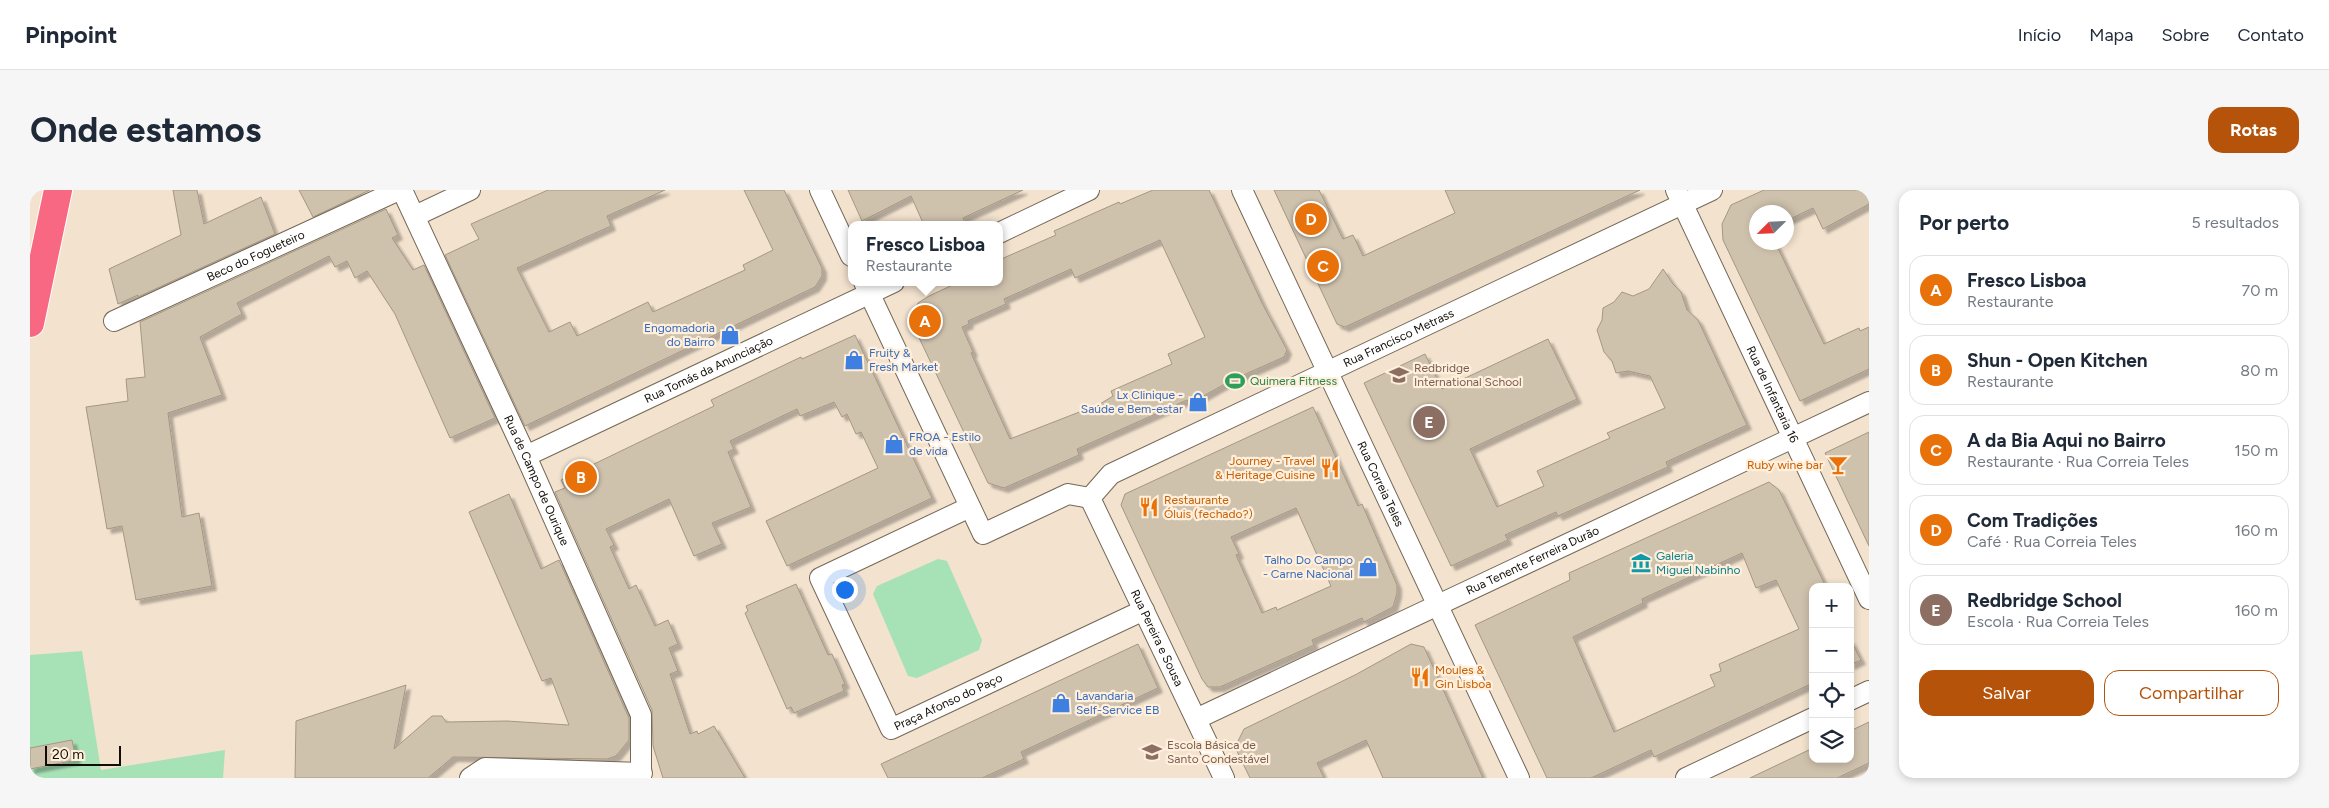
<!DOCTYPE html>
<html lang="pt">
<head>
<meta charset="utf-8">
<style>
	:root { --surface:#fff; --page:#f6f6f7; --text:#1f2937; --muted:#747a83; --line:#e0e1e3; --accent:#b45309 }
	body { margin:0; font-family:Figtree,sans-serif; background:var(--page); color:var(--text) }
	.controls { position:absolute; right:15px; bottom:15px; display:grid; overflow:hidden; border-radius:10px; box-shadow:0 2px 8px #0003 }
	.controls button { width:45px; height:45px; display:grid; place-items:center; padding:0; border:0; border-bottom:1px solid var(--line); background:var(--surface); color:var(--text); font:25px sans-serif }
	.compass { position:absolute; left:1719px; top:15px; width:45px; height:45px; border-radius:50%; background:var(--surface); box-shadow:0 2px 8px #0003; rotate:246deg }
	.scale { position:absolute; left:15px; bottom:12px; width:76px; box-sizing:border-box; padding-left:5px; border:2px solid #110c06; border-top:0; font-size:14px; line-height:18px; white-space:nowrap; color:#110c06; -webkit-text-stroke:4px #ffefdb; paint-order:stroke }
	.you { position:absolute; left:814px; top:399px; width:18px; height:18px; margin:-12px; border:4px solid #fff; border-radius:50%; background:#1a73e8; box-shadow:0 0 0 8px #1a73e833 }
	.badge { display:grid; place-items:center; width:32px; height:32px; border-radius:50%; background:var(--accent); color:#fff; font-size:16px; font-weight:700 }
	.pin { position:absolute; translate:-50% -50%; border:2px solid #fff; box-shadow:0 1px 5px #0006 }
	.popup { position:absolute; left:818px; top:31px; width:155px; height:65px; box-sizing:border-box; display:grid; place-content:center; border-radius:10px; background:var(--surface); filter:drop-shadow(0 1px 4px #0005); font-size:16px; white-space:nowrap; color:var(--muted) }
	.popup b { font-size:19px; color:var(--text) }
	.popup::after { content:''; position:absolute; left:50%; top:100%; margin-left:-10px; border:10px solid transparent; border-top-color:var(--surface) }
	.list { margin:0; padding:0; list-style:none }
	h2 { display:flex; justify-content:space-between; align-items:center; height:65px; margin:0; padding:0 20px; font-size:21px }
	h2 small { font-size:16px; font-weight:400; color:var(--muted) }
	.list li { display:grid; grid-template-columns:32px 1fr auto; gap:15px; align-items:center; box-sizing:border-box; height:70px; margin:0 10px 10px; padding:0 10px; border:1px solid var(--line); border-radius:15px }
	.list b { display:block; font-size:19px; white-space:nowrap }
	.list p { margin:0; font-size:16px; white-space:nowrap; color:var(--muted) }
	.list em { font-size:16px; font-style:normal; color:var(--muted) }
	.actions { display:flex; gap:10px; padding:15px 20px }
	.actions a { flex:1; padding:11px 0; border:1px solid var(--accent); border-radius:15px; text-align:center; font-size:18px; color:var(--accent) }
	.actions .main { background:var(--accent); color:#fff }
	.icon { flex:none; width:28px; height:28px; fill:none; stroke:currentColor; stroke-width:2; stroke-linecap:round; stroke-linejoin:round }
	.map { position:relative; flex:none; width:1839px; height:588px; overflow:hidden; border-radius:15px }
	header { display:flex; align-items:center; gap:30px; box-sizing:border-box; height:70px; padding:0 25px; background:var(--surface); border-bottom:1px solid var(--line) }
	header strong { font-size:24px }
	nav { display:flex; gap:28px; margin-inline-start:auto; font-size:18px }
	.intro { display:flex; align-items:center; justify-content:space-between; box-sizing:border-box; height:120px; padding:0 30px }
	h1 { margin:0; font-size:35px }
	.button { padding:12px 22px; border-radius:15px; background:var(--accent); color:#fff; font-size:18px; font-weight:700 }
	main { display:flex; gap:30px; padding:0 30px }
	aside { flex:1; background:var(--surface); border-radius:15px; box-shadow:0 2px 8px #0003 }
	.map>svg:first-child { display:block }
</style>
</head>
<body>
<header>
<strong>Pinpoint</strong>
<nav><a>Início</a><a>Mapa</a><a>Sobre</a><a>Contato</a></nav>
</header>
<div class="intro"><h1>Onde estamos</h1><a class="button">Rotas</a></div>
<main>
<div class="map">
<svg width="1839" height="588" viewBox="0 0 1839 588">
	<defs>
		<filter id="shadow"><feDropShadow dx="4.5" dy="4.5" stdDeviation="1" flood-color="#0004"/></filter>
	</defs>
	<rect width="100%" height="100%" fill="#f2e2ce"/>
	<g fill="#a7e2b7">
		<path d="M908,369L917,371L952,450L949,460L887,488L878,486L843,404L847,396Z"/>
		<path d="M52,461L71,580L195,560L193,588H0V465Z"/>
	</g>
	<g fill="#cfc2ad" stroke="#a49783" fill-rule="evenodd" filter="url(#shadow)">
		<path d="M143,0H167L174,34L231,7L245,44L108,107V105L88,114L79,79L151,45Z"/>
		<path d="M269,0H340L283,27Z"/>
		<path d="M518,0H635L577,26L581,36L487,78L519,142L540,132L547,146L618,112L623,122L715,80L713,75L743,60L714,0H754L792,78V86L785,97L495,236L415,65L449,49L441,34Z"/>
		<path d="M818,0H993L933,28L936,35H894L881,6L832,31Z"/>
		<path d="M1123,0H1179L1232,113L1257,160L1254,167L1200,191L1161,213L1157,210L1047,259L1049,265L974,298L958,293L883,135V125L888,113L899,106L929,92H969V70L1026,45L1024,41L1089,12L1090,14ZM1130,50L1175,147L1138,164L1142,174L1081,201L1083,206L1070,214L980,249L941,163L943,162L932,137L939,134L938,131L976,114L974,109L1041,79L1045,88Z"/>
		<path d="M1244,0H1289L1313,49L1323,45L1333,66L1425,23L1415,0H1610L1315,137L1307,134Z"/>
		<path d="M1734,0H1839V14L1793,39L1783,18L1756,31V22H1726V52H1745L1794,154L1829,138L1830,141L1839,137V179L1770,211L1693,50L1692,34L1701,15Z"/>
		<path d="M356,19L368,45L362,48L383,80L394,75L465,228L420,248L365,124L337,81L325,88L317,71L305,77L299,66L207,113L212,124L170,147L192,205L138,223L152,327L169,323L182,396L106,410L92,336L77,339L56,217L98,211L96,189L115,187L110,132Z"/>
		<path d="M1633,79L1643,94L1651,102L1657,120L1668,130L1717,235L1636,272L1638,277L1528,326L1526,322L1475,345L1478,350L1421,376L1334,193L1395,164L1412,199L1518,149L1547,209L1440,259L1467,317L1514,296L1507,281L1580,248L1577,243L1635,218L1620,186L1598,181L1586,183L1582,171L1574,162L1567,140L1572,130L1573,118L1584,112L1592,102L1603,106L1619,99Z"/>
		<path d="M825,145L902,308L757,376L736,331L848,278L831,242L826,244L817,224L812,227L804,212L770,226L767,219L700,251L704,259L698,262L721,317L682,333L692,354L664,366L639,309L576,339L584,355L580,357L599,399L606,395L625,436L638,430L648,454L639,458L648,481L640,484L660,544L667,541L668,544L684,536L715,588H633L623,556L622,520L525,302L535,298L531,290L684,216L681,210L771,167L772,169Z"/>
		<path d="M1283,217L1328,316L1332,314L1367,395V403L1363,417L1334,432L1332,428L1282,450L1284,455L1190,497H1178L1172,489L1091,315L1095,304ZM1266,318L1301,396L1247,420L1246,417L1232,423L1206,365L1209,364L1201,347Z"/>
		<path d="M1839,242V356L1795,263Z"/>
		<path d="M1739,292L1749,300L1796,397H1783V493L1624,567L1621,560L1561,588H1517L1445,435L1540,390L1539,383ZM1712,363L1726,398L1746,390L1769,439L1689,474L1691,481L1680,485L1685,496L1584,542L1543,447L1613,413L1612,409Z"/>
		<path d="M479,304L511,379L529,370L599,528V550L586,566L577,569L423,567L398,588H265L266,531L376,495L364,559L402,526H412L416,532L477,531L539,535L521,488L512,491L439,322Z"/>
		<path d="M766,394L798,465L802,464L815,494L812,495L814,501L764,523L761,517L757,519L715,423L718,421L716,416Z"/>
		<path d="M1820,449L1831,470L1820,475Z"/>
		<path d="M1108,454L1128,498L991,562L994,569L952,588H858L851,574Z"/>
		<path d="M1381,454L1394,457L1453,588H1353L1336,550L1287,573L1294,588H1220L1205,557L1214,539L1325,485Z"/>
		<path d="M1839,532V573L1807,588H1720L1783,558V569H1820V541Z"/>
		<path d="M42,550L46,570L0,579V558Z"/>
	</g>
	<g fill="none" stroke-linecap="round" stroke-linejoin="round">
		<defs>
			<g id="street">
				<path id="s1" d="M372,0L496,266L611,525V588"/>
				<path d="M790,0L821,66"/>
				<path id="s2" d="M1212,0L1489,588"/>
				<path id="s3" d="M1646,0L1839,409"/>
				<path d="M385,26L440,0"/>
				<path d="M969,43L1059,0"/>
				<path d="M834,92L953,344L1038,304L1060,308"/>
				<path id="s4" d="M84,131L369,0"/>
				<path id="s5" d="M496,266L864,92"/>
				<path id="s6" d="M1060,308L1081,284L1682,0"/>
				<path id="s7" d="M1060,308L1194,588"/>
				<path id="s8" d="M940,317L790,388L861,539L1114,420"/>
				<path d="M1820,510L1839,501"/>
				<path id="s9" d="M1166,529L1839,212"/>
				<path d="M440,588L455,578L612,583"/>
				<path d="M1656,588L1783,528"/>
			</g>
			<path id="highway" d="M0,133L28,0"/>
		</defs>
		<use href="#street" stroke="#756856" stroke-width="22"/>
		<use href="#highway" stroke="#fff" stroke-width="30"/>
		<use href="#street" stroke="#fff" stroke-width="20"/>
		<use href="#highway" stroke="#f86883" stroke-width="28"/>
	</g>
	<defs>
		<symbol id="shop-bare" viewBox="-9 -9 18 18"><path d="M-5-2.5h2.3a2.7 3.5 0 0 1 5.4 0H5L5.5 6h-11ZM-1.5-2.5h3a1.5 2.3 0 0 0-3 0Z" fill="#3f7fe0" stroke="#ffefdb" stroke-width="2.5" paint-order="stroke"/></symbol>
		<symbol id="school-bare" viewBox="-9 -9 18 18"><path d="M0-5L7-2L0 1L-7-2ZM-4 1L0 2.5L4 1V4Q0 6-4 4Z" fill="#8d6e63" stroke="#ffefdb" stroke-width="2.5" paint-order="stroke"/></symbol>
		<symbol id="stadium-bare" viewBox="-9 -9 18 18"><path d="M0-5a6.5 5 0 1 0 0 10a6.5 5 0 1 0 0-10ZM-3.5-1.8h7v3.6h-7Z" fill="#2e9e5b" stroke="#ffefdb" stroke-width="2.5" paint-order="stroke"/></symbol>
		<symbol id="bar-bare" viewBox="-9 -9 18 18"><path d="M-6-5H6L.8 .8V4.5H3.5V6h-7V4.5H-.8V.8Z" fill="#e8710a" stroke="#ffefdb" stroke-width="2.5" paint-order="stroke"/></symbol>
		<symbol id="restaurant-bare" viewBox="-9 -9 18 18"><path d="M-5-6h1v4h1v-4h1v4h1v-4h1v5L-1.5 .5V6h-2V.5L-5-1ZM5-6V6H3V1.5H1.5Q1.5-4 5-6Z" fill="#e8710a" stroke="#ffefdb" stroke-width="2.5" paint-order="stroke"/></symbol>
		<symbol id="museum-bare" viewBox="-9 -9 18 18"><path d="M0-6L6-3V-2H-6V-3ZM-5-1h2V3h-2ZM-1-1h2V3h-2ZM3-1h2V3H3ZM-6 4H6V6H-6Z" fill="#0f9aa8" stroke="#ffefdb" stroke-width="2.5" paint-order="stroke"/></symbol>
	</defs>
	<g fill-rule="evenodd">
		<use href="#shop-bare" x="686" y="131" width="28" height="28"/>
		<use href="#shop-bare" x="810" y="156" width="28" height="28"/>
		<use href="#school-bare" x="1355" y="171" width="28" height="28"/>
		<use href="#stadium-bare" x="1191" y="177" width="28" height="28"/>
		<use href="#shop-bare" x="1154" y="198" width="28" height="28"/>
		<use href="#shop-bare" x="850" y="240" width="28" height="28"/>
		<use href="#bar-bare" x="1794" y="261" width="28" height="28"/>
		<use href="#restaurant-bare" x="1286" y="264" width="28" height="28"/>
		<use href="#restaurant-bare" x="1105" y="303" width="28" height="28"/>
		<use href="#museum-bare" x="1597" y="359" width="28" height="28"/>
		<use href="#shop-bare" x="1324" y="363" width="28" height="28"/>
		<use href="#restaurant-bare" x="1376" y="473" width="28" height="28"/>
		<use href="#shop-bare" x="1017" y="499" width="28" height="28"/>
		<use href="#school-bare" x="1108" y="548" width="28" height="28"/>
	</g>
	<g text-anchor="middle" stroke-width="4.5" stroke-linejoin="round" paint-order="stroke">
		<g font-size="12" fill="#110c06" stroke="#ffefdb">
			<text dy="4" stroke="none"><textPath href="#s4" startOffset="156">Beco do Fogueteiro</textPath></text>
			<text dy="4" stroke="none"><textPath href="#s6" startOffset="350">Rua Francisco Metrass</textPath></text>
			<text dy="4" stroke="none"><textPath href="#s5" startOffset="202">Rua Tomás da Anunciação</textPath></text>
			<text dy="4" stroke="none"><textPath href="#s3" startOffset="226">Rua de Infantaria 16</textPath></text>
			<text dy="4" stroke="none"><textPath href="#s1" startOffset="320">Rua de Campo de Ourique</textPath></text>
			<text dy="4" stroke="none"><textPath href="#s2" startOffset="325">Rua Correia Teles</textPath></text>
			<text dy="4" stroke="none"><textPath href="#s9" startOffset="372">Rua Tenente Ferreira Durão</textPath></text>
			<text dy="4" stroke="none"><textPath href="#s7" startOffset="155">Rua Pereira e Sousa</textPath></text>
			<text dy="4" stroke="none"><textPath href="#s8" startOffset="396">Praça Afonso do Paço</textPath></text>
		</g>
		<g font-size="12" fill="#366cbe" stroke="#ffefdb" text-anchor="end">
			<text x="685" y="142">Engomadoria<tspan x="685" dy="14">do Bairro</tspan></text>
			<text x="839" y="167" text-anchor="start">Fruity &amp;<tspan x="839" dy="14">Fresh Market</tspan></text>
			<text x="1153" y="209">Lx Clinique -<tspan x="1153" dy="14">Saúde e Bem-estar</tspan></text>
			<text x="879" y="251" text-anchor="start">FROA - Estilo<tspan x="879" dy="14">de vida</tspan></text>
			<text x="1323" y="374">Talho Do Campo<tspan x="1323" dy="14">- Carne Nacional</tspan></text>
			<text x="1046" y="510" text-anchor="start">Lavandaria<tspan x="1046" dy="14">Self-Service EB</tspan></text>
		</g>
		<g font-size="12" fill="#785e54" stroke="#ffefdb" text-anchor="start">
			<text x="1384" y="182">Redbridge<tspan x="1384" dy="14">International School</tspan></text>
			<text x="1137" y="559">Escola Básica de<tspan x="1137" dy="14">Santo Condestável</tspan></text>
		</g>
		<g font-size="12" fill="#27864d" stroke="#ffefdb" text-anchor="start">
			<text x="1220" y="195">Quimera Fitness</text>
		</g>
		<g font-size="12" fill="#c56008" stroke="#ffefdb" text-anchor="end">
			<text x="1285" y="275">Journey - Travel<tspan x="1285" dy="14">&amp; Heritage Cuisine</tspan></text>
			<text x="1793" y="279">Ruby wine bar</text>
			<text x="1134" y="314" text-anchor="start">Restaurante<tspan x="1134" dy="14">Óluis (fechado?)</tspan></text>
			<text x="1405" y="484" text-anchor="start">Moules &amp;<tspan x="1405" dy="14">Gin Lisboa</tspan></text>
		</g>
		<g font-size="12" fill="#0d838f" stroke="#ffefdb" text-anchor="start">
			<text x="1626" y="370">Galeria<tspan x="1626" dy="14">Miguel Nabinho</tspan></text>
		</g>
	</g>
</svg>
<div class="controls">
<button>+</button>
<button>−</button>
<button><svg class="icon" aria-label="locate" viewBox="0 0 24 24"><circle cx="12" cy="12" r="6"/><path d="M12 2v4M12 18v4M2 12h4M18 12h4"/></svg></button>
<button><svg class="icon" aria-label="layers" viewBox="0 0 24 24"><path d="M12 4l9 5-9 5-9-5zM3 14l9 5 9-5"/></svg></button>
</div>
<svg class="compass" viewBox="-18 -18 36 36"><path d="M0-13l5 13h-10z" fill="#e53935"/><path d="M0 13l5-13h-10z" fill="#747a83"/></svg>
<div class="scale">20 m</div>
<div class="you"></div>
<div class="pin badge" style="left:895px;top:131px;background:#e8710a">A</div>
<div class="popup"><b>Fresco Lisboa</b>Restaurante</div>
<div class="pin badge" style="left:551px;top:287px;background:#e8710a">B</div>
<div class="pin badge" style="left:1293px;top:76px;background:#e8710a">C</div>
<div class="pin badge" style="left:1281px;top:29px;background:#e8710a">D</div>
<div class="pin badge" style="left:1399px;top:232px;background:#8d6e63">E</div>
</div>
<aside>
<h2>Por perto<small>5 resultados</small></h2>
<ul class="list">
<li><span class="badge" style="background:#e8710a">A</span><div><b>Fresco Lisboa</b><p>Restaurante</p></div><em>70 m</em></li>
<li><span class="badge" style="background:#e8710a">B</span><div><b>Shun - Open Kitchen</b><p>Restaurante</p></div><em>80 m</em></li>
<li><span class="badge" style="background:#e8710a">C</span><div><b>A da Bia Aqui no Bairro</b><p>Restaurante · Rua Correia Teles</p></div><em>150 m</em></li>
<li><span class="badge" style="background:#e8710a">D</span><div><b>Com Tradições</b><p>Café · Rua Correia Teles</p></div><em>160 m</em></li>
<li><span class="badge" style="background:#8d6e63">E</span><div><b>Redbridge School</b><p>Escola · Rua Correia Teles</p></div><em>160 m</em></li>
</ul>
<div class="actions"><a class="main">Salvar</a><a>Compartilhar</a></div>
</aside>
</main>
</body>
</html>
